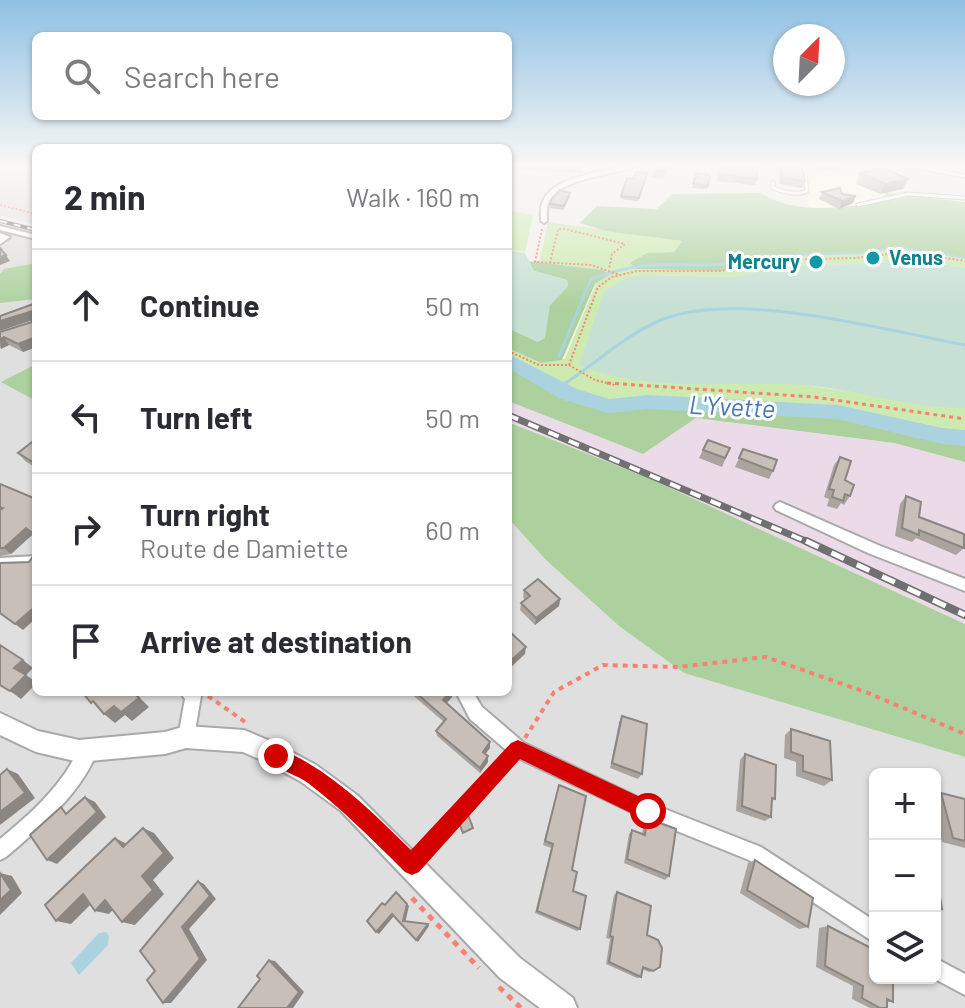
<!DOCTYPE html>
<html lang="en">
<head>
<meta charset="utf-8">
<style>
	:root { --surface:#fff; --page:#f7f7f7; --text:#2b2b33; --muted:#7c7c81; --line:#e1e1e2 }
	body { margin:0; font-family:Barlow,sans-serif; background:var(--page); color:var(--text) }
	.controls { position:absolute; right:24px; bottom:24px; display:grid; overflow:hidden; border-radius:12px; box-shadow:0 2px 6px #0004 }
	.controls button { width:72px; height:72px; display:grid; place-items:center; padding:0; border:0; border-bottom:2px solid var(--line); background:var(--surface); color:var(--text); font:40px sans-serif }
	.compass { position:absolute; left:773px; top:24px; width:72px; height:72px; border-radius:50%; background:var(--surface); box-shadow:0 2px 6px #0004; rotate:24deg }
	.stop { position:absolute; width:24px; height:24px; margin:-18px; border:6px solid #d40000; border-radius:50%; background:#fff }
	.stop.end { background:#d40000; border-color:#fff; box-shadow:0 2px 8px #0008 }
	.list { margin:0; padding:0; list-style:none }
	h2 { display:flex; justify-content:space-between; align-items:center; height:104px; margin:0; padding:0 32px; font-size:34px }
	h2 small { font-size:26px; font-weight:400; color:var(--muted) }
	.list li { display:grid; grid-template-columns:52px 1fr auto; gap:24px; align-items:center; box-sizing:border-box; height:112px; padding:0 32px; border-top:2px solid var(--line) }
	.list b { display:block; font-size:30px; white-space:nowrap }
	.list p { margin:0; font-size:26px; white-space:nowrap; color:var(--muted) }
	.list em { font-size:26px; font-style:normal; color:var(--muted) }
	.icon { flex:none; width:44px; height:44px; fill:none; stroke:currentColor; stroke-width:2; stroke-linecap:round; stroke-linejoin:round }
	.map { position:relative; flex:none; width:965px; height:1008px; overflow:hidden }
	.search { position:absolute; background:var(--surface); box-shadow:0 2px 6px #0004; left:32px; top:32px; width:480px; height:88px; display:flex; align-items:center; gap:20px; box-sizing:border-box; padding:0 28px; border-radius:12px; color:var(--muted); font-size:30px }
	.panel { position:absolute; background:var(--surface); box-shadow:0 2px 6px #0004; left:32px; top:144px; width:480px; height:552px; border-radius:12px }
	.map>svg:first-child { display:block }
</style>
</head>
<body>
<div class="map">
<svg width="965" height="1008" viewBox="0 0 965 1008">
	<rect width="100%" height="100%" fill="#f2efe9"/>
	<g fill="#e0dfdf" fill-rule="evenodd">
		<path d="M0,166H36V224L0,216Z"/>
		<path d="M0,224L36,234V364L2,382L36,401V692H508V518L546,560L619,626L684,673L965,757V1008H0ZM875,774H935V978H875Z"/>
	</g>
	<path fill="#ebdbe8" d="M508,401L643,454L696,418L894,443L965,462V624L651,479L508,422Z"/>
	<path fill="#ffffe5" d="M806,166L902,167L905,190L886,193L880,202L828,210L809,207Z"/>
	<g fill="#cdebb0">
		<path d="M508,211L533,215L525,252L508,249Z"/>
		<path d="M548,222L682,241L674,252L647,253L631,263L637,269L722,271L753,262L773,260L776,256L861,253L899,247L965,258V268L909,258L892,262L783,267L731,277L648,275L804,385L965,408V438L942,436L838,412L648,402L608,406L569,394L508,360V348L541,363L565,359L596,284L608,275L603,270L534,263L540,260Z"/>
	</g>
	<g fill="#add19e">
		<path d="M760,193C797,215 840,208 880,202L886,193L965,202V258L899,247L861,253L776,256L773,260L753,262L722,271L637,269L630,263L647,253L674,252L682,241L606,231L580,223L597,206L657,209L672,194Z"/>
		<path d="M527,261L603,270L609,275L595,284L562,360L541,363L508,348V328L538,342L550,305L568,286L567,280L534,271Z"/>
		<path d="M36,263V299L0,303V274L4,269Z"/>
		<path d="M508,360L569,394L608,406L648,402L838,412L942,436L965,438V462L894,443L696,418L643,454L508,401Z"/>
		<path d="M36,364V401L1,382Z"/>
		<path d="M508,422L651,479L965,624V757L684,673L619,626L546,560L508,518Z"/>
	</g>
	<g fill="#c6e0d4">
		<path d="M508,250L525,253L534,271L567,280L568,286L550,305L545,338L538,342L508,328Z"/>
		<path d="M909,258L965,268V408C910,409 856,389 802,385C729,380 647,394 579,365L604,292L626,278L648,275L731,277L783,267L892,262Z"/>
	</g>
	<path fill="#aad3df" d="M106,932L109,936L108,945L79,975L71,963L99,933Z"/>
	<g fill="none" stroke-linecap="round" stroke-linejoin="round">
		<path stroke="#aad3df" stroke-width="2" d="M738,262L761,256L861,253L899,247L965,258"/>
		<g stroke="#aad3df" stroke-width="3">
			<path d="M559,356L591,279C611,272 631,266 652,265C684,263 714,269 745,260"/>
			<path d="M563,385C595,364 625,335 661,320C738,289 883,330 965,345"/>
		</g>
		<path stroke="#aad3df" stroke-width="4" d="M558,388L566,383"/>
		<path fill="#aad3df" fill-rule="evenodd" d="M508,354L577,389L609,399L648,395L838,405L942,428L965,430V446L942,444L838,419L648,409L608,413L561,399L508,368Z"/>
		<defs>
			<g id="service">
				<path d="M910,166L965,176"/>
				<path d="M30,176L36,177"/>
				<path d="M773,182V188C784,192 796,196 807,191L804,166"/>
				<path d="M858,205L908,194L965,198"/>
			</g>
			<g id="minor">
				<path d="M626,166H638C616,175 560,177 549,202C546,207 547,215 547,221L544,223L541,221C541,215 540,207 543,201C553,177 603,171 626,166Z"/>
				<path d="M0,226L36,235V239L0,230Z"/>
				<path d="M0,233L10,237L0,244Z"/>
				<path d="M780,502L878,545L965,579V591L868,553L776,510L774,507L776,504Z"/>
				<path d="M36,556V566L0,568V558Z"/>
				<path d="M180,692H199L201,696L194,737L192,743L186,745L180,743L178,737L185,699Z"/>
				<path d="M456,692H473L482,707L524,743L652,804L761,847L875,921V943L749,860L642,817L512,755L470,719Z"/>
				<path d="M90,742L96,744L98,750C80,795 42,826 6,857L0,860V839C23,820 46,800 63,776C71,766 78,747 90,742Z"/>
				<path d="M935,958L965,974V995L933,978H935Z"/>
			</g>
			<path id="tertiary" d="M0,713L38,731L79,740L165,732L186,726L244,730L275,743L316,765L357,795L520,958L573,998L577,1008H540L500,978L341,811L300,781L259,759L243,752L186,748L165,754L79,762L36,752L0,735Z"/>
		</defs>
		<use href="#service" stroke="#a9a9a9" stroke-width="5"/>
		<use href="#minor" stroke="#a9a9a9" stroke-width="4"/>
		<use href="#tertiary" stroke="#a9a9a9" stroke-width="4"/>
		<g stroke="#fa8072" stroke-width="2" stroke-dasharray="2 2" stroke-linecap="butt">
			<path d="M0,205L36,214"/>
			<path d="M542,229L535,262L591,265L620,275"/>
			<path d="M550,263L558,229H565L625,244L612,254L609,269"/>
			<path d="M508,351L539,365H569"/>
			<path d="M569,365L598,287L612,277L637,271H722L762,260L855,258L906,252L965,261"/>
			<path d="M569,365L595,380L615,385"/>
		</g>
		<path stroke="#fa8072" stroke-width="3" stroke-dasharray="4 4" stroke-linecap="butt" d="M607,383L814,397L965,419"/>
		<g stroke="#fa8072" stroke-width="4" stroke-dasharray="5 5" stroke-linecap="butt">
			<path d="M208,696L248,724"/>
			<path d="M525,738L554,692L603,665L678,667L766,657L868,693L965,734"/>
		</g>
		<g stroke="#fa8072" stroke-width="5" stroke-dasharray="6 6" stroke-linecap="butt">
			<path d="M424,851L508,759"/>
			<path d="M412,898L479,968"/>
			<path d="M499,987L521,1008"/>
		</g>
		<use href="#service" stroke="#fff" stroke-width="3"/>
		<use href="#minor" fill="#fff" fill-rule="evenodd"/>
		<use href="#tertiary" fill="#fff" fill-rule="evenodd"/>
		<defs>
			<path id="rail-far2" d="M0,221L36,230"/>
			<path id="rail-far1" d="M508,415L810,543"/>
			<path id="rail" d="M806,541L965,615"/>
		</defs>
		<use href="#rail-far2" stroke="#707070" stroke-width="4"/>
		<use href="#rail-far1" stroke="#707070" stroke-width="7"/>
		<use href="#rail" stroke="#707070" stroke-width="8"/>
		<use href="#rail-far2" stroke="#fff" stroke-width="2" stroke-dasharray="7" stroke-linecap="butt"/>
		<use href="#rail-far1" stroke="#fff" stroke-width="4" stroke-dasharray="11" stroke-linecap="butt"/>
		<use href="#rail" stroke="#fff" stroke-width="5" stroke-dasharray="14" stroke-linecap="butt"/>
	</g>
	<g fill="#aba49e">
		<path d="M514,166H585L582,173L514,169Z"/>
		<path d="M655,166H668L663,179L652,177Z"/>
		<path d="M719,166H756L757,179L755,185L717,181Z"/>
		<path d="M778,166H802L805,181L802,188L780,184Z"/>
		<path d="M818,166H841L839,171L818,169Z"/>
		<path d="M647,173L638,201L620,199L621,196L633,179Z"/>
		<path d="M697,173L710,175L707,189L692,188Z"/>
		<path d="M860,173L908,179L903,189L880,194L856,184Z"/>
		<path d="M822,192L842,194L853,203L839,209L819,199Z"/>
		<path d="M570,193V197L563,210L550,208L551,200Z"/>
		<path d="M36,303V347L23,352L9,345L0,348V332L32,322Z"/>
		<path d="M36,439V468L25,461L18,453Z"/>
		<path d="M730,448L722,467L699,458L703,450Z"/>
		<path d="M743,449L773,471L769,479L735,467Z"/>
		<path d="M840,457L850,496L844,505L841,503L837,509L827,506L829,499L824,497L834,465Z"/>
		<path d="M0,484L36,499V538L32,535L11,554L0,556Z"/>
		<path d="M906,496L919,517L964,548L956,555L916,538L912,542L895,536L900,504Z"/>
		<path d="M524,590L560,599L559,606L535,625L520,610L521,603L525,600L523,597Z"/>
		<path d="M409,692H452V697L447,703L490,742V748L485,754L488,762L480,773L437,736L436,731L444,722Z"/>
		<path d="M622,716L642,774L638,779L610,768L619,722Z"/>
		<path d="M791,729L832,780L824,786L796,776V762L784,758L785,735Z"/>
		<path d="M745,754L775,799L772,801L771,817L765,821L736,811L740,760Z"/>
		<path d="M559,785L572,870L573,891L580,929L577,931L535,913L551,848L543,845Z"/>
		<path d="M941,793L965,799V848L942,842L935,816V796Z"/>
		<path d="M647,818L669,876L665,880L624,863L629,834L632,830L642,834L644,823Z"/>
		<path d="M755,860L808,927L799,929L740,893L748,863Z"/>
		<path d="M617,892L647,935L653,971L649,972L642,969L641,977L637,978L606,964L610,939L606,938L614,895Z"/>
		<path d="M828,926L870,952L893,1002H887V1008H870L852,999L853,986L816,967L819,928Z"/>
	</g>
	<g fill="#8b8681">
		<path d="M908,179L903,189L880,194L885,184Z"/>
		<path d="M856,196L853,203L839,209L842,201Z"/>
		<path d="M6,255L10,261L0,265V257Z"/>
		<path d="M33,311L36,319L0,331V321Z"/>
		<path d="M4,337L9,345L1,349L0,339Z"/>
		<path d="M36,337V347L23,352L18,344Z"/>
		<path d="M26,528L32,535L11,554L4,548Z"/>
		<path d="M560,599L559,606L535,625L536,618Z"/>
		<path d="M36,606V618L23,630L15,624Z"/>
		<path d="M526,647L525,654L508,670V663Z"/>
		<path d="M23,660L33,668L25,676L14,668Z"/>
		<path d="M26,675L36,682V684L21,699L10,691Z"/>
		<path d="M134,692L149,707L132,721L125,715L115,723L104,714Z"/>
		<path d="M450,692H452V697L444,706L443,700Z"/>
		<path d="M490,742V748L483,757V752Z"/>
		<path d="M488,756V762L480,773V768Z"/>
		<path d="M7,769L18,774L35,798L0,825V812Z"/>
		<path d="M85,797L95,802L106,817L57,864L47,860Z"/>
		<path d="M143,828L154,833L174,858L153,880L164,894L135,925L122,922L142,876Z"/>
		<path d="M115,838L127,844L123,847Z"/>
		<path d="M0,873L12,876L22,893L0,915Z"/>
		<path d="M198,881L204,884L216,899L189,929L207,960L171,1003H163L182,927Z"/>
		<path d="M83,894L97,898L71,924L56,921Z"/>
		<path d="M105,900L118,904L109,914L95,911Z"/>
		<path d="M407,904L409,906L405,923L403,921Z"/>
		<path d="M392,914L394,916L379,934L376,932Z"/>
		<path d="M428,924L429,926L418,942L416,940Z"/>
		<path d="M269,960L275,961L304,992L293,1008H287Z"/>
	</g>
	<g fill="#c7bfb8" stroke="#8b8681" stroke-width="2">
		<path d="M655,166H667L665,172L654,170Z"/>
		<path d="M719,166H756L757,179L718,174Z"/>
		<path d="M781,166H802L805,181L783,178Z"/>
		<path d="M883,168L908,179L885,184L860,173Z"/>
		<path d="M636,172L647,173L639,198L621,196L627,178L633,179Z"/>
		<path d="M697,173L710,175L708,186L693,184Z"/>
		<path d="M840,188L842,194L856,196L842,201L822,192Z"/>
		<path d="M560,190L570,193L564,206L550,204L551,200Z"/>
		<path d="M0,248L6,255L0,257Z"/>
		<path d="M36,303V337L18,344L4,337L0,339V332L32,322L33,311L0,321V316Z"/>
		<path d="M36,439V464L18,453Z"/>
		<path d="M708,440L730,448L725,458L703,450Z"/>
		<path d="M743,449L777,460L773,471L739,458Z"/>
		<path d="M840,457L851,461L845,480L854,485L850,496L845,494L843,501L832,497L834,490L829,489Z"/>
		<path d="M0,484L36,499V536L26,528L4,548H0V510L3,508L0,507Z"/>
		<path d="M906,496L921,502L919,517L964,534V548L919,530V535L902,528Z"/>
		<path d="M34,555L36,557V606L15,624L0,613V563L29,562Z"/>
		<path d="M538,579L560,599L536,618L521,603L530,596L524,590Z"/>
		<path d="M509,631L526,647L508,663V632Z"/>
		<path d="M0,645L23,660L14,668L26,675L10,691L0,685Z"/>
		<path d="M82,692H133L139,698L121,712L114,706L104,714L93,701L91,703Z"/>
		<path d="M415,692H450L443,700L490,742L483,752L488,756L480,768L436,731L446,719Z"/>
		<path d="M622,716L647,724L642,774L612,763Z"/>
		<path d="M791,729L830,741L832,780L803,771V756L791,752Z"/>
		<path d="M745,754L776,765L775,799L772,798L771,817L742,806Z"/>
		<path d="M7,769L25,793L0,812V775Z"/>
		<path d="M559,785L586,796L572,870L577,872L573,891L586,896L580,929L537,911L553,844L545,841Z"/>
		<path d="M941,793L965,799V841L953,838Z"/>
		<path d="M85,797L97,812L47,860L30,835L61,807L66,814Z"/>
		<path d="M468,815L473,828L463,833L458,821Z"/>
		<path d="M647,818L676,829L669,876L627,859L632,830L645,835Z"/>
		<path d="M143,828L164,853L142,876L153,890L122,922L105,900L95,911L83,894L56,921L45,905L115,838L123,847Z"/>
		<path d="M755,860L813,898L808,927L747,890Z"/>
		<path d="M935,866L942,909L935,907Z"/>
		<path d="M0,873L11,890L0,900Z"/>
		<path d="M198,881L210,896L182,927L200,959L163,1003L147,980L155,971L140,951Z"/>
		<path d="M396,892L407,904L403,921L428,924L416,940L392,914L376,932L367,921L382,903L385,905Z"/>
		<path d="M617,892L651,906L647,935L658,940L662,948L660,967L653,971L643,967L641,977L609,962L613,937L610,936Z"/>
		<path d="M828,926L871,948L870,952L875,954V978H893V1002L887,999V1008H880L862,998L863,986L825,966Z"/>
		<path d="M269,960L299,992L287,1008H238L260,979L257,976Z"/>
	</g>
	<linearGradient id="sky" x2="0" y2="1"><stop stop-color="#8fc0e4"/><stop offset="0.54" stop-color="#f9f8f5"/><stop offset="1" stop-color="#f9f8f5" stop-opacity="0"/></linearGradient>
	<rect width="965" height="307" fill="url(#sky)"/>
	<path fill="#d40000" d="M518,740L655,804L657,811L655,818L648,820L641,818L520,759L419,872L412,875L405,872C373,840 343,810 308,783C296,774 273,769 267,756L270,749L276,747C330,769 370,810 411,850L511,743Z"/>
	<g fill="#0f9aa8" stroke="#fff" stroke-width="3">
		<circle cx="873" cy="258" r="8"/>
		<circle cx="816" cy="262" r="8"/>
	</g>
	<g text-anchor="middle" stroke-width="6" stroke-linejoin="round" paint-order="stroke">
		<g font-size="20" font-weight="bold" fill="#0d838f" stroke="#fff" text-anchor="start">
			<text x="889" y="265">Venus</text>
			<text x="800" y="269" text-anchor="end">Mercury</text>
		</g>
		<g font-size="26" font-style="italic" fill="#4a7aab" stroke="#fff">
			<text transform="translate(732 407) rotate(3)" y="9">L'Yvette</text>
		</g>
	</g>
</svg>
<div class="controls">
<button>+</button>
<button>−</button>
<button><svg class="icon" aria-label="layers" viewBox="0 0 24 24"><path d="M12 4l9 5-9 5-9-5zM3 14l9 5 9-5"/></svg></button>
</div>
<svg class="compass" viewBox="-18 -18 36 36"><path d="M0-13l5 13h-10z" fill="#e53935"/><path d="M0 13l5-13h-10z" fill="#7c7c81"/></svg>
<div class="stop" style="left:648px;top:811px"></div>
<div class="stop end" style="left:276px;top:756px"></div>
<div class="search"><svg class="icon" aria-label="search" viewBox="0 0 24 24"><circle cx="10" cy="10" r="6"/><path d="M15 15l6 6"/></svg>Search here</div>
<section class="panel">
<h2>2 min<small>Walk · 160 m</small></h2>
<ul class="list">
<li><svg class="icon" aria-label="ahead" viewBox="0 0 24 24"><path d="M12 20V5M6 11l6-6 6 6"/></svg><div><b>Continue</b></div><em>50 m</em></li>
<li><svg class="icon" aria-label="left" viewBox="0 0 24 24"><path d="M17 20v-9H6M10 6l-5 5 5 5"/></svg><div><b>Turn left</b></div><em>50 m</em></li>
<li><svg class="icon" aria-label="right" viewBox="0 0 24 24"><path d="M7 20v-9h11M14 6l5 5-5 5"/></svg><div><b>Turn right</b><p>Route de Damiette</p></div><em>60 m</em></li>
<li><svg class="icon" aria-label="arrive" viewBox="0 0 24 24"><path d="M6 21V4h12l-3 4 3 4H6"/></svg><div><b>Arrive at destination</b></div></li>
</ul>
</section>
</div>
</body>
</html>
